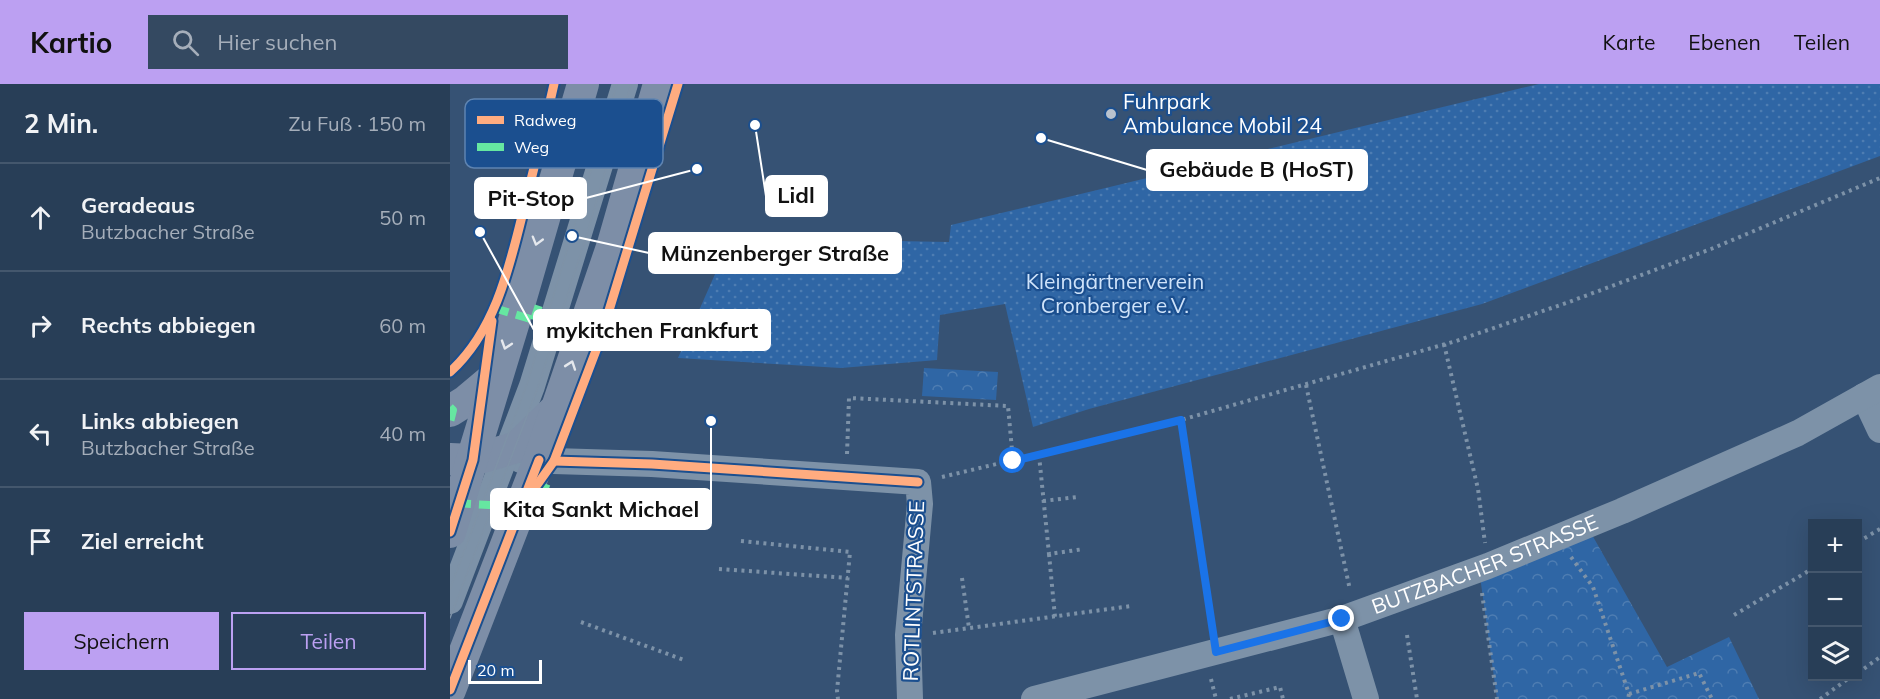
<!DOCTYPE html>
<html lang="de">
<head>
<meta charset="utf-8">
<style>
	:root { --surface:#283e57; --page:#344961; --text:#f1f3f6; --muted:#a5aeba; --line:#44576d; --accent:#bca0f2 }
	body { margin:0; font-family:Mulish,sans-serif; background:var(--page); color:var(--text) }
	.controls { position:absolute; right:18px; bottom:18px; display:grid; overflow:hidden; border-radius:0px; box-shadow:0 6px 24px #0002 }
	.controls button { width:54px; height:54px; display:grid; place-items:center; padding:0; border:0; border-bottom:2px solid var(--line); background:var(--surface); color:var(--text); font:30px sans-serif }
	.scale { position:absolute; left:18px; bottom:15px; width:74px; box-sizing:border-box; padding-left:6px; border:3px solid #fff; border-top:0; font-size:16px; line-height:21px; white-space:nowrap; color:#fff; -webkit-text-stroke:4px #1b4f8f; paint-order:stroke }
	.stop { position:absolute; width:18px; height:18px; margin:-14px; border:4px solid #1a73e8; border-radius:50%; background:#fff }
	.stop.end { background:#1a73e8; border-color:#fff; box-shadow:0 2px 6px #0008 }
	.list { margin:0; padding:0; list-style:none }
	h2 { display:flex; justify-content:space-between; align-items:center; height:78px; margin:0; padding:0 24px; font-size:26px }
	h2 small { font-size:20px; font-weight:400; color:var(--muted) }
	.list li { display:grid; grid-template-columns:39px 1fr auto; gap:18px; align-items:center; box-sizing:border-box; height:108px; padding:0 24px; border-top:2px solid var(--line) }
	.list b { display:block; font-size:22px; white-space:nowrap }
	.list p { margin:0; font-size:20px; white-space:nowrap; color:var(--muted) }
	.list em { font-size:20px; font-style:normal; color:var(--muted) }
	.actions { display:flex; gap:12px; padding:18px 24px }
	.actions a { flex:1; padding:14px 0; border:2px solid var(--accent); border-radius:0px; text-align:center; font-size:21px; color:var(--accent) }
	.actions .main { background:var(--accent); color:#111 }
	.icon { flex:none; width:33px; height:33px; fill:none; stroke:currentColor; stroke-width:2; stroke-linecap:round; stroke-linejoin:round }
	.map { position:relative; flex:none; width:1430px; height:615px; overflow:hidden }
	header { display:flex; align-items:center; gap:36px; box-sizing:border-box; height:84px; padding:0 30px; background:var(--accent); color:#111 }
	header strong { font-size:28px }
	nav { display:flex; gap:33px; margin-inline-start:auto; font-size:21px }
	.search { width:420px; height:54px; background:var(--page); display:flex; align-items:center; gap:15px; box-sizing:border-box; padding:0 21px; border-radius:0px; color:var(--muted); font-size:22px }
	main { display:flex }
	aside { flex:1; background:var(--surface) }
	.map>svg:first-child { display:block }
</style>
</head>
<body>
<header>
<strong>Kartio</strong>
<div class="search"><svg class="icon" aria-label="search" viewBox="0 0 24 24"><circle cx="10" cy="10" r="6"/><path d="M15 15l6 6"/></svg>Hier suchen</div>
<nav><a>Karte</a><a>Ebenen</a><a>Teilen</a></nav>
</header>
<main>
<aside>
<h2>2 Min.<small>Zu Fuß · 150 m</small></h2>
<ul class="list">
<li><svg class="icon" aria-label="ahead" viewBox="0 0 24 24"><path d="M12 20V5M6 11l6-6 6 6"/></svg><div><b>Geradeaus</b><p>Butzbacher Straße</p></div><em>50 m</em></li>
<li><svg class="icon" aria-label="right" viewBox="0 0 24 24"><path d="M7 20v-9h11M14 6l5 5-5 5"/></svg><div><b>Rechts abbiegen</b></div><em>60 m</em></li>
<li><svg class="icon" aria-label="left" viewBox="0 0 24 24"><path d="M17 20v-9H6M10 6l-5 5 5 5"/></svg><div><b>Links abbiegen</b><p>Butzbacher Straße</p></div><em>40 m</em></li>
<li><svg class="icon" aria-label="arrive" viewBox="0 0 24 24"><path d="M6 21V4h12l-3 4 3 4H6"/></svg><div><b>Ziel erreicht</b></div></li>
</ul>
<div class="actions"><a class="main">Speichern</a><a>Teilen</a></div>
</aside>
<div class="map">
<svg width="1430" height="615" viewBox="0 0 1430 615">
	<defs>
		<pattern id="grass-dots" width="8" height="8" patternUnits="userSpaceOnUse" patternTransform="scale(1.5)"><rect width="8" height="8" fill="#2f66a5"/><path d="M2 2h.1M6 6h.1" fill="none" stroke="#4e7db2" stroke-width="1.8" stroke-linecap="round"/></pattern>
		<pattern id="park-crowns" width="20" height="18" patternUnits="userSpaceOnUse" patternTransform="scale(1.5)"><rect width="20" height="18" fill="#2f66a5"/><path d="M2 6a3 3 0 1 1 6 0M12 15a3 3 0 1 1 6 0" fill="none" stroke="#4e7db2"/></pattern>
	</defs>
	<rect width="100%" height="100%" fill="#365274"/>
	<path fill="url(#grass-dots)" d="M1089,0H1430V72L1032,220L639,325L583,343L555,220L490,231L487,276L391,284L228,274L281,154L499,158L501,141Z"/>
	<g fill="url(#park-crowns)">
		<path d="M474,284L548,288L546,316L472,312Z"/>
		<path d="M1137,442L1217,583L1279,553L1309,615H1047L1029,485Z"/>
	</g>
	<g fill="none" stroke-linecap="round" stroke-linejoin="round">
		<g stroke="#7d92a8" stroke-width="4" stroke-dasharray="3 4.5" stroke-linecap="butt">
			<path d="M994,260L1028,405L1035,459"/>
			<path d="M856,301L900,506"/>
			<path d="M731,336L762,543"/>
			<path d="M397,370L399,314L558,322L563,377"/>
			<path d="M589,371L599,470L634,465"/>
			<path d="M492,393L731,336L1006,257L1119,218L1261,165L1430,94"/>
			<path d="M593,417L627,413"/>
			<path d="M291,457L400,468L387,607L388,615"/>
			<path d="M1408,458L1430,445"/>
			<path d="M599,470L605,533"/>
			<path d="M1121,473L1143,503L1179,610L1178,615"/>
			<path d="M269,485L398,494"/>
			<path d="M512,494L519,544"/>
			<path d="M1032,509L1047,615"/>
			<path d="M1284,531L1362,485"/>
			<path d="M131,538L234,576"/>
			<path d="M483,549L681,522"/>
			<path d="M957,551L967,615"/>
			<path d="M1408,589L1430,573"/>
			<path d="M761,595L766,615"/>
			<path d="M1179,610L1249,589L1262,615"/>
			<path d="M780,615L830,603L833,615"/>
			<path d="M1370,615L1402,592"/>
		</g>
		<g stroke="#7d92a8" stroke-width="26">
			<path d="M1414,312L1430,346"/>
			<path d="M71,376L202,380L468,398L470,420L458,551L460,615"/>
			<path d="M0,517L82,302L175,0"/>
			<path d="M892,535L916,615"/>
			<path id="s1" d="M584,615L892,535L1038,482L1172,427L1348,349L1430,303"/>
		</g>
		<g stroke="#7d8ea7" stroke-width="32">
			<path d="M0,327L16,317L47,291"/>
			<path d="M0,375L23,376L67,363L103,328"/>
			<path d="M0,448L66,231L133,0"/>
			<path d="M0,606L89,376L163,160L209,0"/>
		</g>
		<g stroke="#7e92a7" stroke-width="1.5">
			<path d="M0,505L77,300L167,0"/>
			<path d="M0,534L88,303L135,156L181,0"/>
		</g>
		<g stroke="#66e7a1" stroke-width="8" stroke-dasharray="15 8" stroke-linecap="butt">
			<path d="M44,224L150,256"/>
			<path d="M84,236L89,221"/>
			<path d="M0,323L3,326L0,338"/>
			<path d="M6,419L87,424L98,396"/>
		</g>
		<defs>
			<g id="cycleway">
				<path d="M0,288C47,245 60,180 75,120C85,80 95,40 104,0"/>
				<path d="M104,377L202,380L468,398"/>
				<path d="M72,422L104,377L150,256L228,0"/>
				<path d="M0,448L23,376L42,237"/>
				<path d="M0,606L89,376"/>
			</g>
		</defs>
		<use href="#cycleway" stroke="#1b4f8f" stroke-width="13"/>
		<use href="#cycleway" stroke="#ffac80" stroke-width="9"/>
	</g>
	<defs><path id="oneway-chevron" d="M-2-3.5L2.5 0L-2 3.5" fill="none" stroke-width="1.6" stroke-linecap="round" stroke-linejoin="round" transform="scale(1.5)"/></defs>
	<g stroke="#e5e8ed">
		<use href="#oneway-chevron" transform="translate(87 157) rotate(106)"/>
		<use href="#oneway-chevron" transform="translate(56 261) rotate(108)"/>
		<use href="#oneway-chevron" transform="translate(121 281) rotate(-71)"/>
	</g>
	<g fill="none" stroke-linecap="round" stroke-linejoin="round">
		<path stroke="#1a73e8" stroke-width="8" d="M563,377L731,336L766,568L892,535"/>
	</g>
	<circle fill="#b9c2ce" stroke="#1b4f8f" stroke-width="2" cx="661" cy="30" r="6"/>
	<g text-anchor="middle" stroke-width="4.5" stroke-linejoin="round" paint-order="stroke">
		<g font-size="21" fill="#fff" stroke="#1b4f8f" text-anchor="start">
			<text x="673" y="25">Fuhrpark<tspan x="673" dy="24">Ambulance Mobil 24</tspan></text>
		</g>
		<g font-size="21" fill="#cfe3fa" stroke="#1b4f8f">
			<text x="665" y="205">Kleingärtnerverein<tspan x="665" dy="24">Cronberger e.V.</tspan></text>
		</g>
		<g font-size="21" fill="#fff" stroke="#1b4f8f">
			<text dy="7" stroke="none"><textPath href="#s1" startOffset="471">BUTZBACHER STRASSE</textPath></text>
			<text transform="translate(464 507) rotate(-88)" y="7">ROTLINTSTRASSE</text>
		</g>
	</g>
	<rect x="15" y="15" width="198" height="69" rx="9" fill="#1b4f8f" stroke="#5f84b1" stroke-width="1.5"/>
	<rect x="27" y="32" width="27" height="8" fill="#ffac80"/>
	<rect x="27" y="59" width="27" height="8" fill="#66e7a1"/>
	<g font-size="16" fill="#fff">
		<text x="64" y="42">Radweg</text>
		<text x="64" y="69">Weg</text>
	</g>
	<path fill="none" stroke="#fff" stroke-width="2" d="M591 54L697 86M305 41L316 112M247 85L136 114M122 152L199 169M30 148L84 246M261 337L261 425"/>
	<g fill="#fff" stroke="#1b4f8f" stroke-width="2">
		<circle cx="591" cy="54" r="6"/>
		<circle cx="305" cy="41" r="6"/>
		<circle cx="247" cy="85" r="6"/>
		<circle cx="122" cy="152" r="6"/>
		<circle cx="30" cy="148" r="6"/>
		<circle cx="261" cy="337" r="6"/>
	</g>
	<g fill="#fff" stroke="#fff" stroke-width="2">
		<rect x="697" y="66" width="220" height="40" rx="6"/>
		<rect x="316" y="92" width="61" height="40" rx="6"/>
		<rect x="25" y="94" width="111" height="40" rx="6"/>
		<rect x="199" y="149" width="252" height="40" rx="6"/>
		<rect x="84" y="226" width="236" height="40" rx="6"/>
		<rect x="41" y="405" width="220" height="40" rx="6"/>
	</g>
	<g font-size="22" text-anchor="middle" font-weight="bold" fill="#111">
		<text x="807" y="93">Gebäude B (HoST)</text>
		<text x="346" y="119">Lidl</text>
		<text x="81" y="122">Pit-Stop</text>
		<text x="325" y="177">Münzenberger Straße</text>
		<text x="202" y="254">mykitchen Frankfurt</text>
		<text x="151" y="433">Kita Sankt Michael</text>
	</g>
</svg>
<div class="controls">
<button>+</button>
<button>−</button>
<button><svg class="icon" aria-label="layers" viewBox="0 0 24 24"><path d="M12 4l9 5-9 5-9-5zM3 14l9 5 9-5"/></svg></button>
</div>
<div class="scale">20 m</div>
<div class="stop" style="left:563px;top:377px"></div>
<div class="stop end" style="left:892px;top:535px"></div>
</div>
</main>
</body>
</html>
